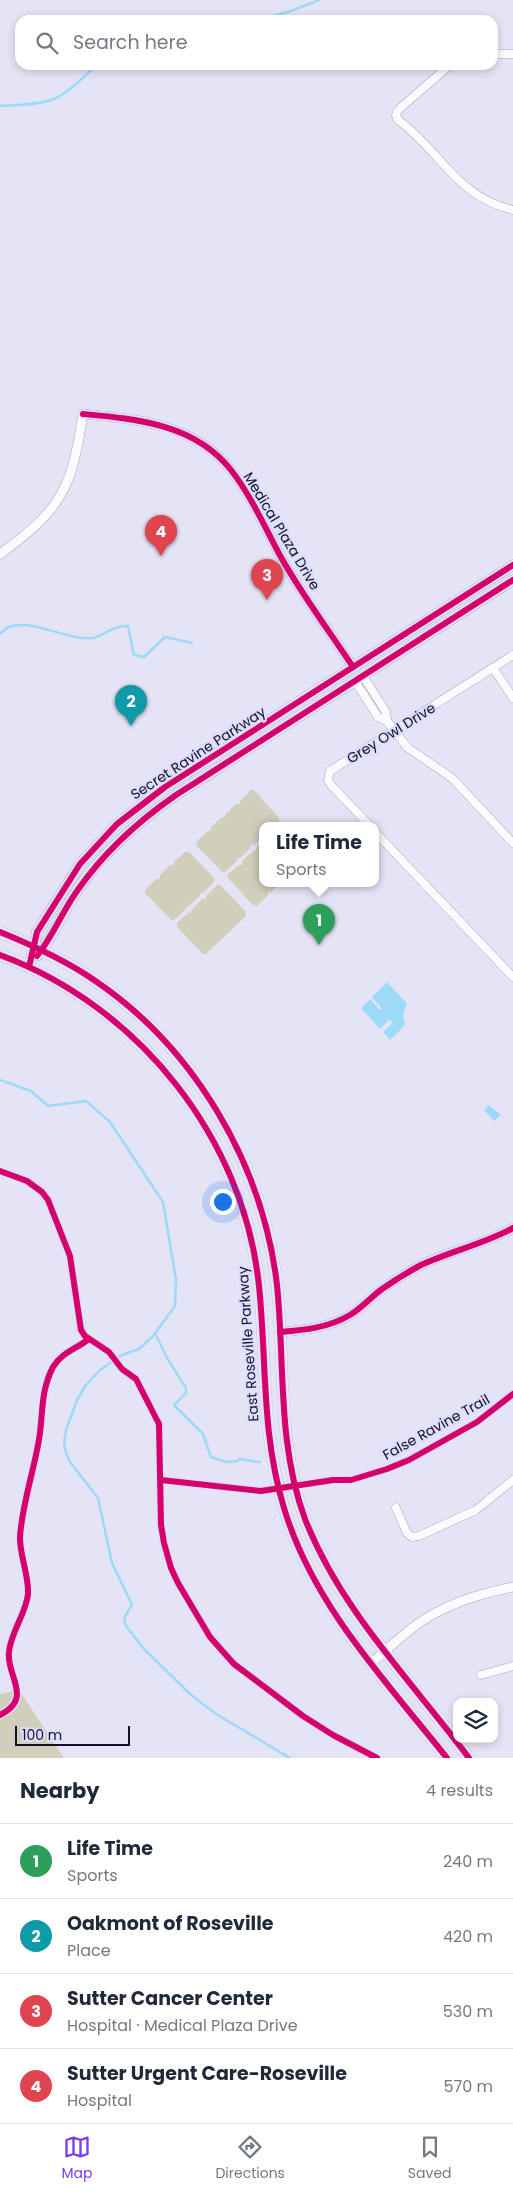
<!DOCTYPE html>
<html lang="en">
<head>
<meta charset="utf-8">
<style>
	:root { --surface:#fff; --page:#f2f2f3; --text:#1f2937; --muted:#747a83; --line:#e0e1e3; --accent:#7c3aed }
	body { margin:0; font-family:Poppins,sans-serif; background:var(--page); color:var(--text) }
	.controls { position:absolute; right:15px; bottom:15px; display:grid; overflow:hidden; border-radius:10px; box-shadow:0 2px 8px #0003 }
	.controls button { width:45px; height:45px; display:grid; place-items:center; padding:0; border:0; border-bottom:1px solid var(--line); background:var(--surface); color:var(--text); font:25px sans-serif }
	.scale { position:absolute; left:15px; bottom:12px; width:115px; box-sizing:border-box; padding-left:5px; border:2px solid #141325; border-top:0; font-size:14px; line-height:18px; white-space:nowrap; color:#141325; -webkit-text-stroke:4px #ddddfd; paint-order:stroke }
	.you { position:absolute; left:222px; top:1201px; width:18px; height:18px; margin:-12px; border:4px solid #fff; border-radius:50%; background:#1a73e8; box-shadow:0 0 0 8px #1a73e833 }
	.badge { display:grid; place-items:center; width:32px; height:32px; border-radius:50%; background:var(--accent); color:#fff; font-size:16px; font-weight:700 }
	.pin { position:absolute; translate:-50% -41px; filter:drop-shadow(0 1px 2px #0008) }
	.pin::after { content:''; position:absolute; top:26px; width:18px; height:15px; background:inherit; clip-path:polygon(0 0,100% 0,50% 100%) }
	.popup { position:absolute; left:259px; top:822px; width:120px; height:65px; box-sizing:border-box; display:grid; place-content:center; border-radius:10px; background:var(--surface); filter:drop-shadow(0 1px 4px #0005); font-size:16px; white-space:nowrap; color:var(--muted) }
	.popup b { font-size:19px; color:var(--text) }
	.popup::after { content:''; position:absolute; left:50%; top:100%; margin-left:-10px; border:10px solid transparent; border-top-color:var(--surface) }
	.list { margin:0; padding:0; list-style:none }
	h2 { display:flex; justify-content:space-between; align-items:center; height:65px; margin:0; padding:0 20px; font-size:21px }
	h2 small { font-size:16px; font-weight:400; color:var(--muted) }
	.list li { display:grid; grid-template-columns:32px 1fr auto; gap:15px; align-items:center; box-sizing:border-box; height:75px; padding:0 20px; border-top:1px solid var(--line) }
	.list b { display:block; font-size:19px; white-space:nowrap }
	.list p { margin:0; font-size:16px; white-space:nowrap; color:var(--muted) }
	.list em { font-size:16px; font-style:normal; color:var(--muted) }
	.icon { flex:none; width:28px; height:28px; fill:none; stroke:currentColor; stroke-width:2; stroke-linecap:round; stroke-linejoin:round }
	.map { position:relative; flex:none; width:513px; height:1758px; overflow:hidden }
	.search { position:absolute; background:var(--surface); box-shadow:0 2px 8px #0003; left:15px; right:15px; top:15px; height:55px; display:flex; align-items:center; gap:12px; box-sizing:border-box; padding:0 18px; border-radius:15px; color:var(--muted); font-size:19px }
	.sheet { height:365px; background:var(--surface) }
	nav { display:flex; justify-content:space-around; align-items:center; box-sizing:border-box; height:70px; border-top:1px solid var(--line); background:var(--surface); font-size:14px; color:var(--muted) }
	nav a { display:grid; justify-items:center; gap:2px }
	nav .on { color:var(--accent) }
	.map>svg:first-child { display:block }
</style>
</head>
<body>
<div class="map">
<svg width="513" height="1758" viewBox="0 0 513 1758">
	<rect width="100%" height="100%" fill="#e4e4f6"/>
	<g fill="#d1cfbb">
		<path d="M251,790H254L279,818V821L274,826H263V837L254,845H251V848L240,858H237V861L225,872H222L196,845L197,841L208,831L211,830V827L222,817H225L226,814L236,804H240V801Z"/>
		<path d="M263,842V884H279L271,892H268V895L257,906L253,905L228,878L227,875L239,865H242V861L253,851H256V848Z"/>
		<path d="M185,852H189L214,878V882L203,893H200V896L189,906L186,907V909L174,920H171L145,893V890L156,879H160V875L170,865H174V862Z"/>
		<path d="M217,885H220L246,912V916L206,954H203L177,927V923L188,913H191L192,909L202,899H206V896Z"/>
		<path d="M19,1690L64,1758H0V1694Z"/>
	</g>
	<g fill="#9cdaf7">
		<path d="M387,982L407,1004L403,1013L405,1025L390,1040L383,1032L391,1025L392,1021L389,1020L380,1029L361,1008L370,999L380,1010L382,1009L372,997Z"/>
		<path d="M489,1105L501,1115L494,1121L484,1110Z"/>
	</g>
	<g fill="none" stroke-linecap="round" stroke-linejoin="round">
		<g stroke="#9cdaf7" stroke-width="2.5">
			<path d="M259,20L291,11L319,0"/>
			<path d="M0,106C17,105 38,105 54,99C70,92 84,76 97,65"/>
			<path d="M0,634C2,632 6,628 9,627C33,618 67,641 92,638C105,636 110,626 128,626L134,655L144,657L165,637L192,643"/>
			<path d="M0,1080L31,1091L48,1106L86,1101L110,1122L163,1202L176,1280L175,1306L153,1336L139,1349L122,1355L100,1370L86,1385L77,1400L66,1430L64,1443L66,1453L70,1462L98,1498L112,1563L132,1605L124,1618L126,1626L144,1649L190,1694L216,1714L290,1758"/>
			<path d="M155,1333L167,1358L186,1388V1393L174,1405L203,1434L211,1457L227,1462L238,1461L239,1459L260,1462"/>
		</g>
		<defs>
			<g id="minor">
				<path d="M493,54H513"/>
				<path d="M450,65L398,110L396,115L398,120C441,151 455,196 513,210"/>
				<path d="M493,668L513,698"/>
				<path d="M363,676L386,712L387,721"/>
				<path d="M355,681L378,717L387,721L408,748L452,778L513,843"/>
				<path d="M370,826L331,785L328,780L330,771L513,655"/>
				<path d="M375,832L513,977"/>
				<path d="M396,1508L407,1533L412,1537L419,1536L476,1510L513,1480"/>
				<path d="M481,1675L513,1666"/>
			</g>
			<g id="tertiary">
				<path d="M0,554C62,510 72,487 83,414C137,419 195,424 231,470C252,497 266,530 282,559C303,596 329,631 353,667"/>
				<path d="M280,1332C304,1330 328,1328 350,1315C362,1308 371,1297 382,1289C395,1280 408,1272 421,1265C451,1251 484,1244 513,1228"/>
				<path d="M371,1663C388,1649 404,1633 422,1621C449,1603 482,1593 513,1587"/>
			</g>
			<g id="secondary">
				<path d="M38,955C53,936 62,914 75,894C101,853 137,823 176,795L513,580"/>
				<path d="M29,967L37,932L80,864L117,824L165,787L513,565"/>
			</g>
			<g id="primary">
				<path d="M0,932C32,945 65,960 94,980C195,1048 263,1165 277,1285C285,1364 277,1443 305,1519C341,1611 411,1680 469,1758"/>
				<path d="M0,955C139,1006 244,1139 259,1286C267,1363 261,1432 284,1508C313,1605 385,1680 447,1758"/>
			</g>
		</defs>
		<use href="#minor" stroke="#a6a6b7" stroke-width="9"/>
		<use href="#tertiary" stroke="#a6a6b7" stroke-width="10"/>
		<use href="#secondary" stroke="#a6a6b7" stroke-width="11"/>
		<use href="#primary" stroke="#c2c2cc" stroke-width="12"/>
		<use href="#minor" stroke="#fbfbfe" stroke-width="8"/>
		<use href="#tertiary" stroke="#fbfbfe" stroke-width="9"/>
		<use href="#secondary" stroke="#f7f7fb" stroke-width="10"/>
		<use href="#primary" stroke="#f2f2f9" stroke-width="11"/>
		<defs>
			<g id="cycleway">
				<path d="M83,414C137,419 195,424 231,470C252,497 266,530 282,559C303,596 329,631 353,667"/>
				<path d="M0,932C32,945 65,960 94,980C195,1048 263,1165 277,1285C285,1364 277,1443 305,1519C341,1611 411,1680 469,1758"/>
				<path d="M0,955C139,1006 244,1139 259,1286C267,1363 261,1432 284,1508C313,1605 385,1680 447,1758"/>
				<path d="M37,956C53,936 62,912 77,891C104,852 137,822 176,795L513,580"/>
				<path d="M29,967L37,932L80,864L117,824L165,787L513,565"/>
				<path d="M0,1171L27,1181L42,1192L48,1200L70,1256L81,1330L85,1336L109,1352L122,1369L136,1379L159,1424L161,1525L164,1543L171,1568L178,1583L210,1637L234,1664L303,1716L333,1735L377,1758"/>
				<path d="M280,1332C304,1330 328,1328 350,1315C362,1308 371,1297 382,1289C395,1280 408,1272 421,1265C451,1251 484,1244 513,1228"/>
				<path d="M161,1480L261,1491L333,1480H351L387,1469L409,1460L477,1422L513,1394"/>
				<path d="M0,1715C34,1698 6,1676 9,1652C11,1631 26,1614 28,1594C29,1575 20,1557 20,1538C21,1510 33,1473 38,1445C44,1417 39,1394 53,1367C61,1353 76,1349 89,1339"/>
			</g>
		</defs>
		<use href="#cycleway" stroke="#ddddfd" stroke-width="9"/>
		<use href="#cycleway" stroke="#d6006c" stroke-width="6"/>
	</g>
	<g text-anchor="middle" stroke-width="4.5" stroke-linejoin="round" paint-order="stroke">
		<g font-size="14" fill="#141325" stroke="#ddddfd">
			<text transform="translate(282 531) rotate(59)" y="5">Medical Plaza Drive</text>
			<text transform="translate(391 733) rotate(-32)" y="5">Grey Owl Drive</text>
			<text transform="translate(198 753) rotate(-33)" y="5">Secret Ravine Parkway</text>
			<text transform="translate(248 1344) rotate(-94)" y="5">East Roseville Parkway</text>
			<text transform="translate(436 1427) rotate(-29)" y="5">False Ravine Trail</text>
		</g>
	</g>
</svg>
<div class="controls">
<button><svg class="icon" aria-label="layers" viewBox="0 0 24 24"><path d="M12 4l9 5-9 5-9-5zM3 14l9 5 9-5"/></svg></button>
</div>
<div class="scale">100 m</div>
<div class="you"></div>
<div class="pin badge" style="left:319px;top:945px;background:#2e9e5b">1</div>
<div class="popup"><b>Life Time</b>Sports</div>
<div class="pin badge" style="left:131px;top:726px;background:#0f9aa8">2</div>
<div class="pin badge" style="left:267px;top:600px;background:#e0444e">3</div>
<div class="pin badge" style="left:161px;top:556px;background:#e0444e">4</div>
<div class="search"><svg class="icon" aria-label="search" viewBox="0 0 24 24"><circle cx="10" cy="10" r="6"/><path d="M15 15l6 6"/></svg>Search here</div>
</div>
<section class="sheet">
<h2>Nearby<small>4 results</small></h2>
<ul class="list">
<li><span class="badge" style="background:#2e9e5b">1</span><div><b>Life Time</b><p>Sports</p></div><em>240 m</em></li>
<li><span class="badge" style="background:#0f9aa8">2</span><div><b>Oakmont of Roseville</b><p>Place</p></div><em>420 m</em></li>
<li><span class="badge" style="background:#e0444e">3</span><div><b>Sutter Cancer Center</b><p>Hospital · Medical Plaza Drive</p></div><em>530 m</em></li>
<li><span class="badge" style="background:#e0444e">4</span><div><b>Sutter Urgent Care-Roseville</b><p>Hospital</p></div><em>570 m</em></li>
</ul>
</section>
<nav>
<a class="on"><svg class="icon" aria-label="map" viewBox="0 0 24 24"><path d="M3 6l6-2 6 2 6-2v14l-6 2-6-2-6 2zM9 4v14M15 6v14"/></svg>Map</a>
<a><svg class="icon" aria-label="directions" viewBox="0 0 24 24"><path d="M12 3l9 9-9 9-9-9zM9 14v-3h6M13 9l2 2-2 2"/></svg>Directions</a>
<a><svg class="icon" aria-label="saved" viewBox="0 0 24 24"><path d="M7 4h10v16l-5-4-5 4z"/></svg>Saved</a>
</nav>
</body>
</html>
